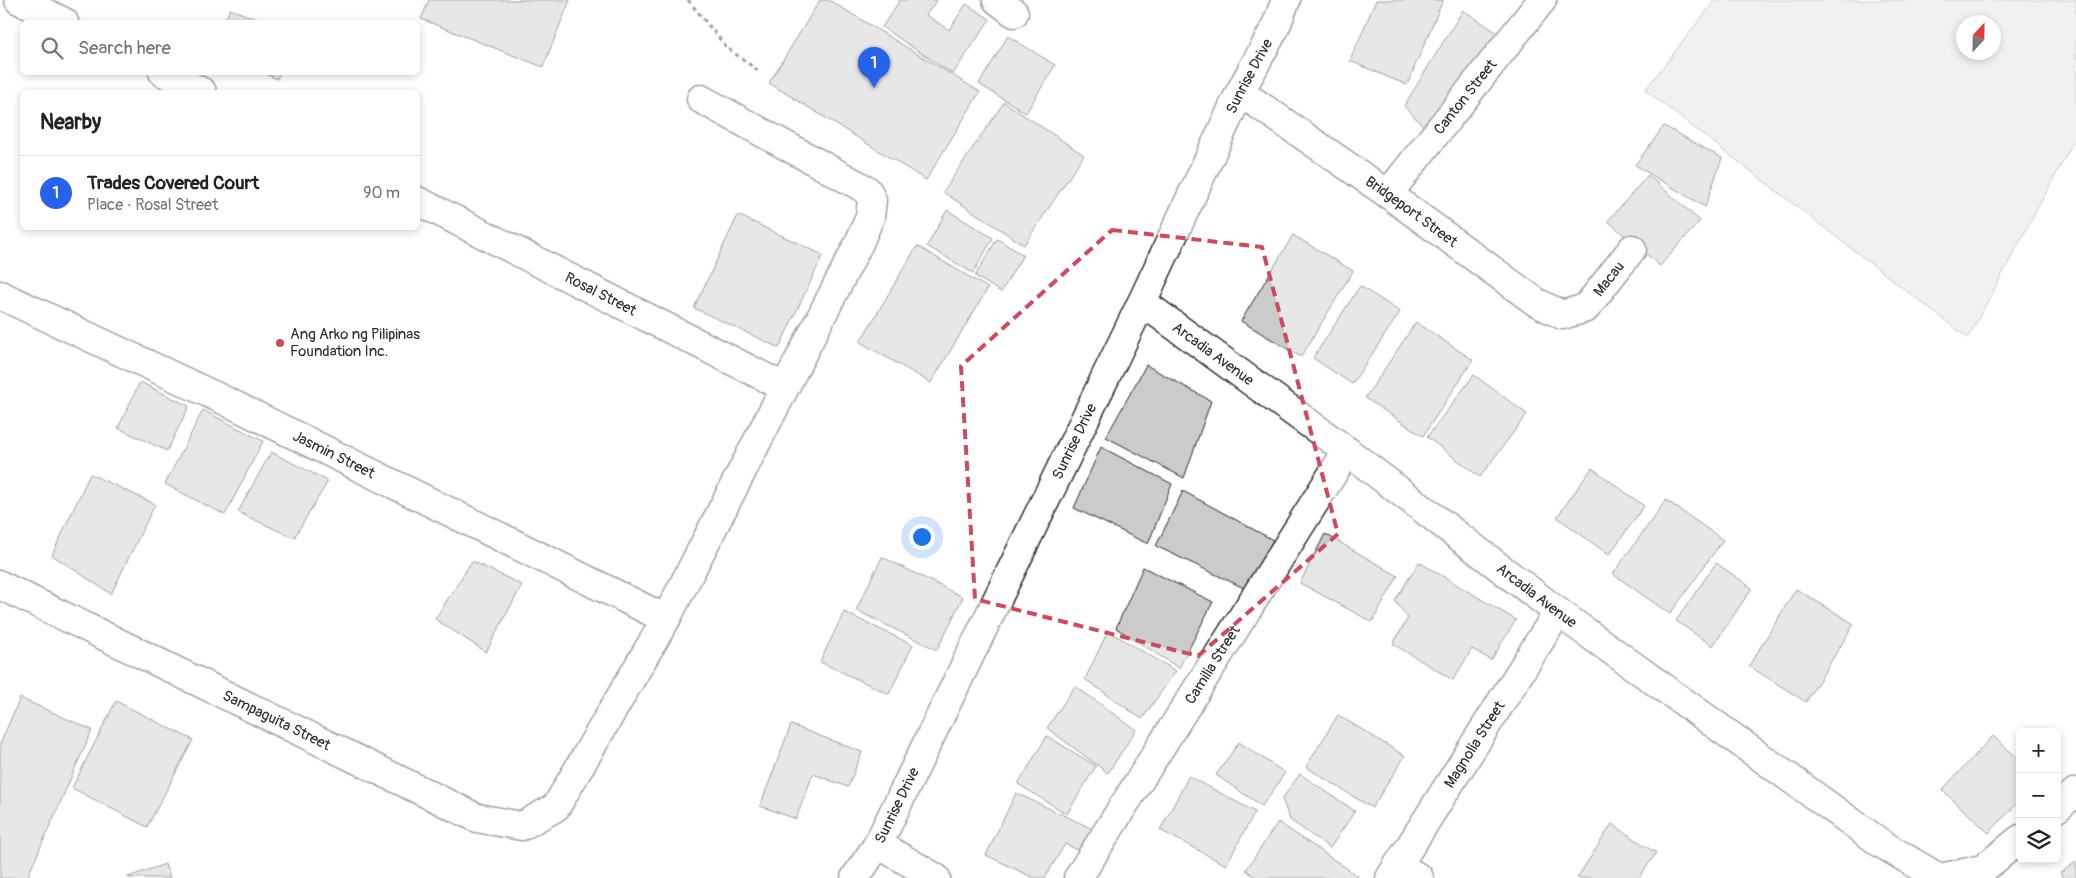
<!DOCTYPE html>
<html lang="en">
<head>
<meta charset="utf-8">
<style>
	:root { --surface:#fff; --page:#f6f6f6; --text:#222; --muted:#767676; --line:#e0e0e0; --accent:#2563eb }
	body { margin:0; font-family:Pangolin,sans-serif; background:var(--page); color:var(--text) }
	.controls { position:absolute; right:15px; bottom:15px; display:grid; overflow:hidden; border-radius:8px; box-shadow:0 2px 8px #0003 }
	.controls button { width:45px; height:45px; display:grid; place-items:center; padding:0; border:0; border-bottom:1px solid var(--line); background:var(--surface); color:var(--text); font:25px sans-serif }
	.compass { position:absolute; left:1956px; top:15px; width:45px; height:45px; border-radius:50%; background:var(--surface); box-shadow:0 2px 8px #0003; rotate:22deg }
	.you { position:absolute; left:921px; top:536px; width:18px; height:18px; margin:-12px; border:4px solid #fff; border-radius:50%; background:#1a73e8; box-shadow:0 0 0 8px #1a73e833 }
	.badge { display:grid; place-items:center; width:32px; height:32px; border-radius:50%; background:var(--accent); color:#fff; font-size:16px; font-weight:700 }
	.pin { position:absolute; translate:-50% -41px; filter:drop-shadow(0 1px 2px #0008) }
	.pin::after { content:''; position:absolute; top:26px; width:18px; height:15px; background:inherit; clip-path:polygon(0 0,100% 0,50% 100%) }
	.list { margin:0; padding:0; list-style:none }
	h2 { display:flex; justify-content:space-between; align-items:center; height:65px; margin:0; padding:0 20px; font-size:21px }
	h2 small { font-size:16px; font-weight:400; color:var(--muted) }
	.list li { display:grid; grid-template-columns:32px 1fr auto; gap:15px; align-items:center; box-sizing:border-box; height:75px; padding:0 20px; border-top:1px solid var(--line) }
	.list b { display:block; font-size:19px; white-space:nowrap }
	.list p { margin:0; font-size:16px; white-space:nowrap; color:var(--muted) }
	.list em { font-size:16px; font-style:normal; color:var(--muted) }
	.icon { flex:none; width:28px; height:28px; fill:none; stroke:currentColor; stroke-width:2; stroke-linecap:round; stroke-linejoin:round }
	.map { position:relative; flex:none; width:2076px; height:878px; overflow:hidden }
	.search { position:absolute; background:var(--surface); box-shadow:0 2px 8px #0003; left:20px; top:20px; width:400px; height:55px; display:flex; align-items:center; gap:12px; box-sizing:border-box; padding:0 18px; border-radius:8px; color:var(--muted); font-size:19px }
	.panel { position:absolute; background:var(--surface); box-shadow:0 2px 8px #0003; left:20px; top:90px; width:400px; height:140px; border-radius:8px }
	.map>svg:first-child { display:block }
</style>
</head>
<body>
<div class="map">
<svg width="2076" height="878" viewBox="0 0 2076 878">
	<rect width="100%" height="100%" fill="#fff"/>
	<filter id="ink" filterUnits="userSpaceOnUse"><feTurbulence type="fractalNoise" baseFrequency=".02" numOctaves="2"/><feDisplacementMap in="SourceGraphic" scale="10" xChannelSelector="R" yChannelSelector="G"/><feConvolveMatrix kernelMatrix="1 2 1 2 8 2 1 2 1" color-interpolation-filters="sRGB"/></filter>
	<g filter="url(#ink)">
		<path fill="#e0e0e0" stroke="#868686" fill-rule="evenodd" d="M1715,0H2076V137L1968,338L1645,90ZM1964,22H1994V52H1964Z"/>
		<g fill="#cbcbcb" stroke="#2b2b2b">
			<path d="M429,0H570L543,67L421,19Z"/>
			<path d="M820,0H829L980,92L926,180L769,83Z"/>
			<path d="M900,0H937L926,15L949,30L966,4L990,19L953,74L882,27Z"/>
			<path d="M1376,0H1443L1407,85L1350,61Z"/>
			<path d="M230,9L265,22H224Z"/>
			<path d="M1463,10L1508,40L1433,136L1404,106Z"/>
			<path d="M1008,36L1055,65L1026,113L979,84Z"/>
			<path d="M261,72H280L277,79Z"/>
			<path d="M1004,102L1084,155L1024,245L943,192Z"/>
			<path d="M1664,126L1722,158L1705,207L1635,165Z"/>
			<path d="M1648,175L1700,221L1660,266L1608,221Z"/>
			<path d="M947,210L993,238L973,273L927,246Z"/>
			<path d="M738,215L823,255L779,348L694,308Z"/>
			<path d="M1293,235L1353,271L1301,357L1241,321Z"/>
			<path d="M997,239L1023,255L1001,292L975,276Z"/>
			<path d="M917,246L988,288L931,383L860,342Z"/>
			<path d="M1360,286L1400,312L1352,384L1313,358Z"/>
			<path d="M1416,322L1473,360L1423,436L1365,398Z"/>
			<path d="M1146,365L1211,401L1184,478L1106,437Z"/>
			<path d="M1474,375L1527,414L1480,477L1427,437Z"/>
			<path d="M140,382L189,406L167,451L118,428Z"/>
			<path d="M203,410L263,441L225,515L165,484Z"/>
			<path d="M1101,447L1172,484L1148,544L1074,508Z"/>
			<path d="M271,452L328,481L294,538L238,512Z"/>
			<path d="M1592,468L1644,506L1609,555L1557,517Z"/>
			<path d="M90,474L155,504L111,594L52,555Z"/>
			<path d="M1183,491L1273,540L1246,589L1156,546Z"/>
			<path d="M1666,500L1723,540L1670,614L1613,574Z"/>
			<path d="M1325,534L1398,576L1372,622L1300,583Z"/>
			<path d="M882,557L963,597L937,650L856,610Z"/>
			<path d="M472,561L522,585L486,652L435,619Z"/>
			<path d="M1419,562L1516,620L1491,660L1472,649L1453,680L1393,644L1408,618L1395,601Z"/>
			<path d="M1716,563L1752,588L1713,646L1676,621Z"/>
			<path d="M1143,567L1213,602L1179,668L1116,628Z"/>
			<path d="M1796,589L1854,624L1806,702L1749,666Z"/>
			<path d="M844,612L913,645L889,694L820,662Z"/>
			<path d="M1108,631L1176,671L1142,719L1085,679Z"/>
			<path d="M1075,686L1136,730L1108,773L1047,728Z"/>
			<path d="M20,698L92,730L27,878H0V744Z"/>
			<path d="M116,701L193,740L147,827L72,788Z"/>
			<path d="M1338,715L1405,756L1372,808L1306,767Z"/>
			<path d="M791,725L862,752L848,787L813,774L796,819L760,806Z"/>
			<path d="M1047,736L1096,766L1067,814L1018,784Z"/>
			<path d="M1993,736L2020,760V800L1989,833L1942,790Z"/>
			<path d="M1239,742L1285,773L1262,806L1216,775Z"/>
			<path d="M1300,774L1355,811L1330,848L1290,820L1282,799Z"/>
			<path d="M1189,776L1255,812L1226,865L1160,830Z"/>
			<path d="M1016,793L1093,829L1084,853L1065,844L1045,878H1034L986,855Z"/>
			<path d="M1278,822L1358,876L1356,878H1257L1246,870Z"/>
			<path d="M1612,824L1656,853L1639,878H1577Z"/>
			<path d="M2076,862V878H2063L2060,873Z"/>
			<path d="M165,864L170,878H128V877Z"/>
		</g>
		<g fill="none" stroke-linecap="round" stroke-linejoin="round">
			<defs>
				<g id="minor">
					<path d="M19,0L64,22"/>
					<path d="M997,0L1014,13"/>
					<path d="M163,72L202,92"/>
					<path id="s1" d="M1240,92L1388,194L1536,302L1562,315L1586,308L1632,249"/>
					<path id="s2" d="M1388,194L1542,0"/>
					<path id="s3" d="M418,201L784,387"/>
					<path id="s4" d="M0,295L234,405L666,619"/>
					<path id="s5" d="M1142,302L1347,451L1558,612L1882,844L1939,878"/>
					<path id="s6" d="M0,585L477,818L522,826L556,807L666,619L859,243L870,217L872,200L867,190L701,99"/>
					<path d="M2057,808L2076,792"/>
					<path d="M878,844L936,878"/>
					<path d="M1398,865L1419,878"/>
					<path id="s7" d="M855,878L878,844L1142,302L1240,92L1275,28L1286,0"/>
					<path id="s8" d="M1078,878L1347,451"/>
					<path id="s9" d="M1390,878L1558,612"/>
					<path d="M1940,878L1983,869L2020,839"/>
				</g>
			</defs>
			<use href="#minor" stroke="#2b2b2b" stroke-width="31"/>
			<path stroke="#2b2b2b" stroke-width="3" stroke-dasharray="4 4" stroke-linecap="butt" d="M688,0L727,48L760,72"/>
			<use href="#minor" stroke="#fff" stroke-width="28"/>
		</g>
	</g>
	<path d="M0 0H2076V878H0ZM1112,230L1262,247L1338,534L1198,656L975,599L961,366Z" fill="#fff" fill-opacity=".55" fill-rule="evenodd"/>
	<path fill="none" stroke="#d1495b" stroke-width="4" stroke-dasharray="10 6" stroke-linejoin="round" d="M1112,230L1262,247L1338,534L1198,656L975,599L961,366Z"/>
	<circle fill="#d1495b" stroke="#fff" stroke-width="2" cx="280" cy="343" r="5"/>
	<g text-anchor="middle" stroke-width="4.5" stroke-linejoin="round" paint-order="stroke">
		<g font-size="15" fill="#2b2b2b" stroke="#fff">
			<text dy="5" stroke="none"><textPath href="#s7" startOffset="894">Sunrise Drive</textPath></text>
			<text dy="5" stroke="none"><textPath href="#s2" startOffset="124">Canton Street</textPath></text>
			<text dy="5" stroke="none"><textPath href="#s1" startOffset="209">Bridgeport Street</textPath></text>
			<text dy="5" stroke="none"><textPath href="#s1" startOffset="454">Macau</textPath></text>
			<text dy="5" stroke="none"><textPath href="#s3" startOffset="205">Rosal Street</textPath></text>
			<text dy="5" stroke="none"><textPath href="#s5" startOffset="88">Arcadia Avenue</textPath></text>
			<text dy="5" stroke="none"><textPath href="#s7" startOffset="489">Sunrise Drive</textPath></text>
			<text dy="5" stroke="none"><textPath href="#s4" startOffset="370">Jasmin Street</textPath></text>
			<text dy="5" stroke="none"><textPath href="#s5" startOffset="492">Arcadia Avenue</textPath></text>
			<text dy="5" stroke="none"><textPath href="#s8" startOffset="252">Camilia Street</textPath></text>
			<text dy="5" stroke="none"><textPath href="#s6" startOffset="308">Sampaguita Street</textPath></text>
			<text dy="5" stroke="none"><textPath href="#s9" startOffset="158">Magnolia Street</textPath></text>
			<text dy="5" stroke="none"><textPath href="#s7" startOffset="84">Sunrise Drive</textPath></text>
		</g>
		<g font-size="15" fill="#2b2b2b" stroke="#fff" text-anchor="start">
			<text x="290" y="339">Ang Arko ng Pilipinas<tspan x="290" dy="17">Foundation Inc.</tspan></text>
		</g>
	</g>
</svg>
<div class="controls">
<button>+</button>
<button>−</button>
<button><svg class="icon" aria-label="layers" viewBox="0 0 24 24"><path d="M12 4l9 5-9 5-9-5zM3 14l9 5 9-5"/></svg></button>
</div>
<svg class="compass" viewBox="-18 -18 36 36"><path d="M0-13l5 13h-10z" fill="#e53935"/><path d="M0 13l5-13h-10z" fill="#767676"/></svg>
<div class="you"></div>
<div class="pin badge" style="left:874px;top:88px">1</div>
<div class="search"><svg class="icon" aria-label="search" viewBox="0 0 24 24"><circle cx="10" cy="10" r="6"/><path d="M15 15l6 6"/></svg>Search here</div>
<section class="panel">
<h2>Nearby<small></small></h2>
<ul class="list">
<li><span class="badge">1</span><div><b>Trades Covered Court</b><p>Place · Rosal Street</p></div><em>90 m</em></li>
</ul>
</section>
</div>
</body>
</html>
